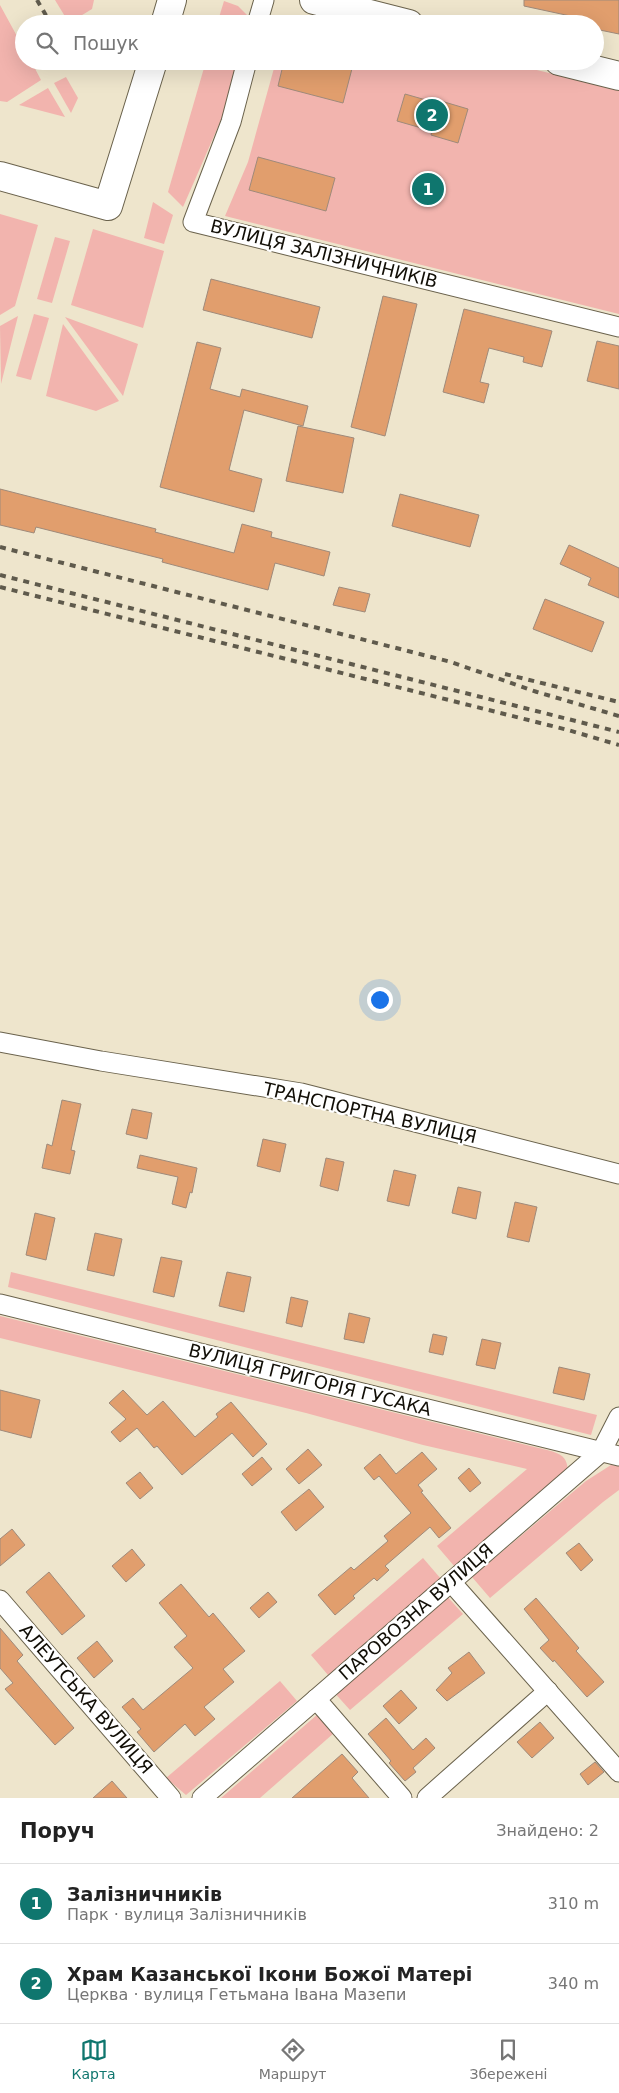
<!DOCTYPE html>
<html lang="uk">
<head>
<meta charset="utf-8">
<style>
	:root { --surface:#fff; --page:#f2f2f2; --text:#222; --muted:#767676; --line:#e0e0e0; --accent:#0f766e }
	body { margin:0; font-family:"DejaVu Sans",sans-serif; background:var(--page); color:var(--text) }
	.you { position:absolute; left:379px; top:999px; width:18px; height:18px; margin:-12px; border:4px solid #fff; border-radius:50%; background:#1a73e8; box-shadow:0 0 0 8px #1a73e833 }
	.badge { display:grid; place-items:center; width:32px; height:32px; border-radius:50%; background:var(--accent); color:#fff; font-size:16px; font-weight:700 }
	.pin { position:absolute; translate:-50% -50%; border:2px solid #fff; box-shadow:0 1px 5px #0006 }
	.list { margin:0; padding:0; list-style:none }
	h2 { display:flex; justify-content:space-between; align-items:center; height:65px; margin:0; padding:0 20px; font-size:21px }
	h2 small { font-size:16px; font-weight:400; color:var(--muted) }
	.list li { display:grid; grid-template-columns:32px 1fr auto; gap:15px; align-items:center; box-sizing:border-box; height:80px; padding:0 20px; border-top:1px solid var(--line) }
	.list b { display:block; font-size:19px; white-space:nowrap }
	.list p { margin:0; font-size:16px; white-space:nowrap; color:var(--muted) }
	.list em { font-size:16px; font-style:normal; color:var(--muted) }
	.icon { flex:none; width:28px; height:28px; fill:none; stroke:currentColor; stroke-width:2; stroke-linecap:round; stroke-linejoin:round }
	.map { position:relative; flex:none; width:619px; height:1798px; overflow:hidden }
	.search { position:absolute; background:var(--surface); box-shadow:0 5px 20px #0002; left:15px; right:15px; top:15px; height:55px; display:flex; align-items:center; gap:12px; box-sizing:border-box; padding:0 18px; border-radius:28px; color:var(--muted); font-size:19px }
	.sheet { height:225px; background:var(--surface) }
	nav { display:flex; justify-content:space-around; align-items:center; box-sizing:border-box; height:70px; border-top:1px solid var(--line); background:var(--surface); font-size:14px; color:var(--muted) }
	nav a { display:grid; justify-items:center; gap:2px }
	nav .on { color:var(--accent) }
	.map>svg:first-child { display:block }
</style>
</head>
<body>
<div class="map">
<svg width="619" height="1798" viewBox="0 0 619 1798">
	<rect width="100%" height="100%" fill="#eee5cc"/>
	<g fill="#f2b4ae">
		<path d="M55,0H94L92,9L69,23Z"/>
		<path d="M224,1L238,6L248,16L247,24H217Z"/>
		<path d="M0,5L24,49V61H31L41,80L7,102L0,101Z"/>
		<path d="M206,61H239L228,104L183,207L168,192Z"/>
		<path d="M276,61H500L619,90V314L225,216L248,162Z"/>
		<path d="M66,77L78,98L71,113L54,83Z"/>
		<path d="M48,88L65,117L19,105Z"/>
		<path d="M153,202L173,215L164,244L144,238Z"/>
		<path d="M0,214L38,225L15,306L0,315Z"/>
		<path d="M93,229L164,251L143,328L71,305Z"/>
		<path d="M55,237L70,241L52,303L37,299Z"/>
		<path d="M34,314L49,318L31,380L16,376Z"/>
		<path d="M18,316L1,384L0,326Z"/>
		<path d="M65,317L138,344L123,396Z"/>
		<path d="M63,324L119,401L96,411L46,396Z"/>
		<path d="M11,1272L597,1415L591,1435L8,1287Z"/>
		<path d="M0,1316L551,1451C563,1455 567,1458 568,1471L455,1567L437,1546L527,1469L423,1445L306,1413L0,1338Z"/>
		<path d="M611,1465L619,1466V1490L603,1502L490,1598L472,1577L586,1481Z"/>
		<path d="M423,1558L441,1579L328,1675L311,1655Z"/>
		<path d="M445,1594L463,1614L350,1710L332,1690Z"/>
		<path d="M280,1681L297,1701L186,1795L166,1778Z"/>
		<path d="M318,1714L334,1733L260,1798H221Z"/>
	</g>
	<g fill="#e19e6d" stroke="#9f8a7a">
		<path d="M524,0H619V34L595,29V24H588L589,20L524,6Z"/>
		<path d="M284,61H354L343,103L278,86Z"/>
		<path d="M405,94L440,104L441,101L468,109L458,143L431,135L432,131L397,121Z"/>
		<path d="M258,157L335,178L326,211L249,190Z"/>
		<path d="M211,279L320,307L312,338L203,310Z"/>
		<path d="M383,296L417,304L385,436L351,427Z"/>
		<path d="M464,309L552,331L542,367L523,362L524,357L489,348L480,382L489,384L484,403L443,392Z"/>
		<path d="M597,341L619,346V389L587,381Z"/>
		<path d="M197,342L221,348L210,389L240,397L242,389L308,406L303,426L244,410L229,470L262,479L254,512L160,487Z"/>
		<path d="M298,426L354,438L343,493L286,481Z"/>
		<path d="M0,489L156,529L155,532L234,553L242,524L272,532L271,537L330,552L324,576L275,563L268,590L162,562L163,559L36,527L34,533L0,525Z"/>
		<path d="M400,494L479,515L470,547L392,526Z"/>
		<path d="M569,545L619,568V598L588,585L591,578L560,564Z"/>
		<path d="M339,587L370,594L365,612L333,605Z"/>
		<path d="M545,599L604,622L592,652L533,629Z"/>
		<path d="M62,1100L81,1104L71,1150L75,1151L70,1174L42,1168L47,1144L52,1146Z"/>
		<path d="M132,1109L152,1113L147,1139L126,1134Z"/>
		<path d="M263,1139L286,1144L280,1172L257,1166Z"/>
		<path d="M140,1155L197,1168L192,1193L190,1192L186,1208L172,1204L178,1177L137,1168Z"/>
		<path d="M326,1158L344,1162L338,1191L320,1186Z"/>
		<path d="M394,1170L416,1175L409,1206L387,1201Z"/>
		<path d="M458,1187L481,1192L476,1219L452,1213Z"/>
		<path d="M515,1202L537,1207L529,1242L507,1237Z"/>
		<path d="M35,1213L55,1218L46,1260L26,1255Z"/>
		<path d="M95,1233L122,1239L114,1276L87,1270Z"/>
		<path d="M161,1257L182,1261L174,1297L153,1292Z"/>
		<path d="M227,1272L251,1277L244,1312L219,1306Z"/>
		<path d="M291,1297L308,1301L302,1327L286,1323Z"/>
		<path d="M349,1313L370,1318L364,1343L344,1339Z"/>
		<path d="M433,1334L447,1337L443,1355L429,1352Z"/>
		<path d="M482,1339L501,1343L495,1369L476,1365Z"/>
		<path d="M559,1367L590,1374L584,1400L553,1393Z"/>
		<path d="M0,1390L40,1400L31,1438L0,1430Z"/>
		<path d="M123,1390L147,1415L163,1401L195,1437L218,1417L216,1414L231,1402L267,1444L253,1457L232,1433L182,1475L157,1446L154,1448L137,1428L120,1442L111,1432L126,1419L109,1403Z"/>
		<path d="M308,1449L322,1465L299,1484L286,1469Z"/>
		<path d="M422,1452L437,1469L418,1485L423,1491L421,1492L451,1528L439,1538L430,1527L385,1566L389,1570L377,1581L374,1578L353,1596L355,1598L335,1615L318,1595L351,1567L354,1570L388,1541L384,1536L411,1513L379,1476L374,1480L364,1468L380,1454L396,1474Z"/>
		<path d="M262,1457L272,1469L252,1486L242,1474Z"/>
		<path d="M469,1468L481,1483L470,1492L458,1478Z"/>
		<path d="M140,1472L153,1488L140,1499L126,1483Z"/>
		<path d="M309,1489L324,1507L296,1531L281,1512Z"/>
		<path d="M12,1529L25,1545L0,1566V1539Z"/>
		<path d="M579,1543L593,1560L581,1571L566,1553Z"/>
		<path d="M132,1549L145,1565L126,1582L112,1566Z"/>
		<path d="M49,1572L85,1616L62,1635L26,1592Z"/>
		<path d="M181,1584L209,1617L213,1613L245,1651L223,1669L234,1682L204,1707L215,1719L195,1736L185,1724L154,1752L137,1732L141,1729L122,1707L133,1698L143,1710L193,1668L174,1647L187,1636L159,1603Z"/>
		<path d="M268,1592L277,1602L259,1618L250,1608Z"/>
		<path d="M536,1598L579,1648L576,1651L604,1682L587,1697L554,1660L553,1662L540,1648L549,1640L524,1609Z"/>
		<path d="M0,1628L23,1655L17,1661L74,1728L55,1745L5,1689L13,1683L0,1668Z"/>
		<path d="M97,1641L113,1661L94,1678L77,1658Z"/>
		<path d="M469,1652L485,1673L447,1701L436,1690L452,1673L448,1668Z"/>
		<path d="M401,1690L417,1708L399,1724L383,1706Z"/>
		<path d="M386,1718L413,1750L426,1738L435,1748L413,1768L416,1772L405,1781L389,1763L391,1761L368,1734Z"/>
		<path d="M540,1722L554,1738L532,1758L517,1742Z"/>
		<path d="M342,1754L358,1772L352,1778L369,1798H292Z"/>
		<path d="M595,1762L604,1772L588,1785L580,1774Z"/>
		<path d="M112,1781L127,1798H93Z"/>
	</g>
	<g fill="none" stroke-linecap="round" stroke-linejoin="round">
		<defs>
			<g id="street">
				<path d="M257,24L264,0"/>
				<path d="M247,61L231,122L193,222L619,327"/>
				<path d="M0,1042L101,1061L301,1093L619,1174"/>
				<path d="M0,1304L619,1456"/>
				<path d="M451,1582L619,1772"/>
				<path d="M0,1600L171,1798"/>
				<path d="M316,1699L402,1798"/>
				<path d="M202,1798L601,1452L619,1417"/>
				<path d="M427,1798L548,1691"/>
			</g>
			<g id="secondary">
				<path d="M314,0L409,24"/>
				<path d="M165,24L172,0"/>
				<path d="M559,61L619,76"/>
				<path d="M0,176L108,206L153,61"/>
			</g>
		</defs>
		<use href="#street" stroke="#6a624c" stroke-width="21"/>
		<use href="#secondary" stroke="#6a624c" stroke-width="30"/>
		<use href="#street" stroke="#fff" stroke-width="19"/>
		<use href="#secondary" stroke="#fff" stroke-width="28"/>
		<g stroke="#5f5a4c" stroke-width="4" stroke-dasharray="6 6" stroke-linecap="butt">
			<path d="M37,0L51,24"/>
			<path d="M0,547L451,662L537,692L619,716"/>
			<path d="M0,575L619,732"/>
			<path d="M0,587L568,730L619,745"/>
			<path d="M505,674L619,702"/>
		</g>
	</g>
	<g text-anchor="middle" stroke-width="4.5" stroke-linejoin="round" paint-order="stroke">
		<g font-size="18" fill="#110e06" stroke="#fff">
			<text transform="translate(324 254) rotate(14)" y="6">ВУЛИЦЯ ЗАЛІЗНИЧНИКІВ</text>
			<text transform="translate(370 1113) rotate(13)" y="6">ТРАНСПОРТНА ВУЛИЦЯ</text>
			<text transform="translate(310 1380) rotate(14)" y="6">ВУЛИЦЯ ГРИГОРІЯ ГУСАКА</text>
			<text transform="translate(416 1612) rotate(-41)" y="6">ПАРОВОЗНА ВУЛИЦЯ</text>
			<text transform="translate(86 1699) rotate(49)" y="6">АЛЕУТСЬКА ВУЛИЦЯ</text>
		</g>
	</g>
</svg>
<div class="you"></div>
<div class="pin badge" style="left:428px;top:189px">1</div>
<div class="pin badge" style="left:432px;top:115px">2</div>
<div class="search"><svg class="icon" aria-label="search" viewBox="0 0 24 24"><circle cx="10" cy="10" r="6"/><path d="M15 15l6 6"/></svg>Пошук</div>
</div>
<section class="sheet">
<h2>Поруч<small>Знайдено: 2</small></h2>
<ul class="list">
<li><span class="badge">1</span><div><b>Залізничників</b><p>Парк · вулиця Залізничників</p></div><em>310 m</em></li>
<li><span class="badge">2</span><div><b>Храм Казанської Ікони Божої Матері</b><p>Церква · вулиця Гетьмана Івана Мазепи</p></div><em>340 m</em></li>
</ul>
</section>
<nav>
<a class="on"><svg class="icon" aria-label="map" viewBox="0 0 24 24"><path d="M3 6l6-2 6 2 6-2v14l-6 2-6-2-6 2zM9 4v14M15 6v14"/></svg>Карта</a>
<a><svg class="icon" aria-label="directions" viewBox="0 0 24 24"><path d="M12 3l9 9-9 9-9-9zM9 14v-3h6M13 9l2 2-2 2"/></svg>Маршрут</a>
<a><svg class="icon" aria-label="saved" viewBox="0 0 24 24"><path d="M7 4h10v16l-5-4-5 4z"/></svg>Збережені</a>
</nav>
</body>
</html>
